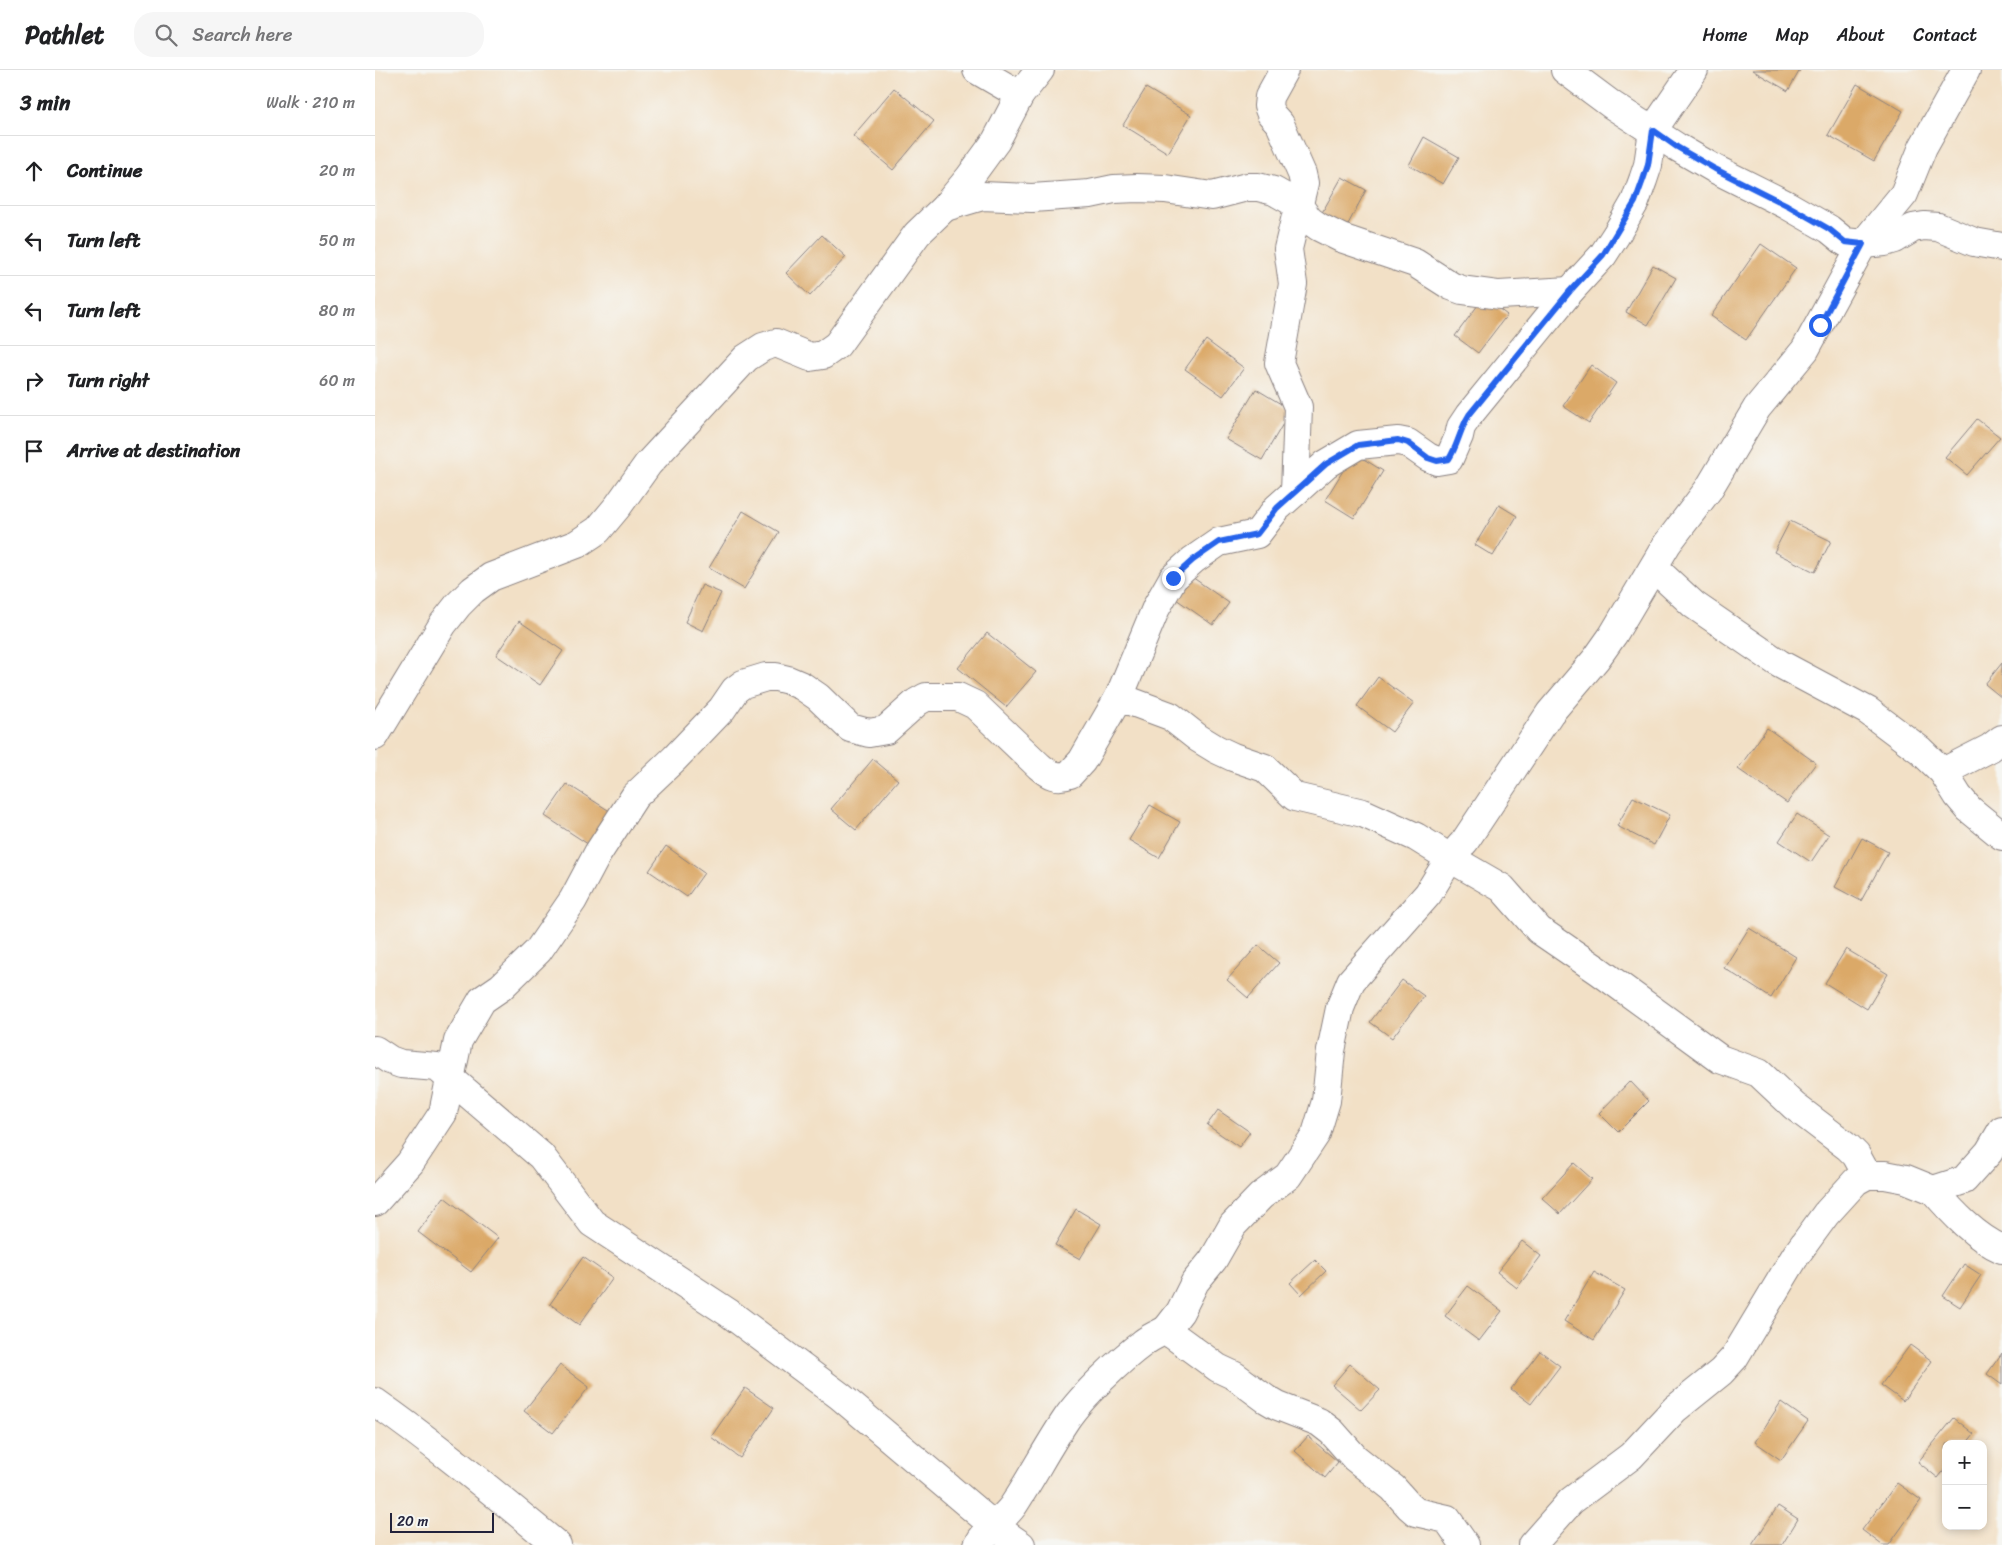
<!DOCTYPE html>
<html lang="en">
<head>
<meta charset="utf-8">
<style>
	:root { --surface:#fff; --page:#f6f6f6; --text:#202124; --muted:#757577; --line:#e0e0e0 }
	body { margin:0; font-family:Sriracha,sans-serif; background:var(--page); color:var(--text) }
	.controls { position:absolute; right:15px; bottom:15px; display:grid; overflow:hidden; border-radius:10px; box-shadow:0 2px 8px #0003 }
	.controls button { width:45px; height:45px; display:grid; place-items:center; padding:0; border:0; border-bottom:1px solid var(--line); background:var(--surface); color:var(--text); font:25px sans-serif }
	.scale { position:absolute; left:15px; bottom:12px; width:104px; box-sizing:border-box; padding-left:5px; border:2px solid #22223b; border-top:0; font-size:14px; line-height:18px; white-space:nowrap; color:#22223b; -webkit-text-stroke:4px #f6f6f2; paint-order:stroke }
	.stop { position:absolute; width:15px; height:15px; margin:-11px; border:4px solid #2563eb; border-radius:50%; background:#fff }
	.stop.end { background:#2563eb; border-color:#fff; box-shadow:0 1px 5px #0008 }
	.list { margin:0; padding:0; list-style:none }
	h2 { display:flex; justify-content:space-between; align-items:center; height:65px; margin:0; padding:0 20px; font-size:21px }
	h2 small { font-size:16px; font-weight:400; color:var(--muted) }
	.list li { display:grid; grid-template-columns:32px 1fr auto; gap:15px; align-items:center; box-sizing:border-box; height:70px; padding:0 20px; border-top:1px solid var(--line) }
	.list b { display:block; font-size:19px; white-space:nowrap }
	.list em { font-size:16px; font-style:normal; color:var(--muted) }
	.icon { flex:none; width:28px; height:28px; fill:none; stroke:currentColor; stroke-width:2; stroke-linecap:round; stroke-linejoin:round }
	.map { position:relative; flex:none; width:1627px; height:1475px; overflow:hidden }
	header { display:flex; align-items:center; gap:30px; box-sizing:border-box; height:70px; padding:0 25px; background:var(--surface); border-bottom:1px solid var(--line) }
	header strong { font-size:24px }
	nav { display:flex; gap:28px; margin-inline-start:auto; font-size:18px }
	.search { width:350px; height:45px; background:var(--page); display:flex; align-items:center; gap:12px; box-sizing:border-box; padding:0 18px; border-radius:20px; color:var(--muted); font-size:19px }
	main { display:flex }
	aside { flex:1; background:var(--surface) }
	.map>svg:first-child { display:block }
</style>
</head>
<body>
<header>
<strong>Pathlet</strong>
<div class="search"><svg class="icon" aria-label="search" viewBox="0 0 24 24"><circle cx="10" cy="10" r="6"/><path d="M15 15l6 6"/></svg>Search here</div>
<nav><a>Home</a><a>Map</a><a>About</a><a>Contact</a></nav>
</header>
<main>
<aside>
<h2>3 min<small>Walk · 210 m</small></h2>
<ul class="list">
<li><svg class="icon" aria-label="ahead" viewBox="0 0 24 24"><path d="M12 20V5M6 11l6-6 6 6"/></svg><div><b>Continue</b></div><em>20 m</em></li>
<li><svg class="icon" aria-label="left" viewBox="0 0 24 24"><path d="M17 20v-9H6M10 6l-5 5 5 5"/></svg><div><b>Turn left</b></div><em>50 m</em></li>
<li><svg class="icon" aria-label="left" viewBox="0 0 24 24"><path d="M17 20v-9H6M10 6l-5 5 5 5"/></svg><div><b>Turn left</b></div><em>80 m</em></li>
<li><svg class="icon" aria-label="right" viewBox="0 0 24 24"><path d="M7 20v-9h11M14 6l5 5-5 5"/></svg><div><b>Turn right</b></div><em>60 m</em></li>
<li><svg class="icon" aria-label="arrive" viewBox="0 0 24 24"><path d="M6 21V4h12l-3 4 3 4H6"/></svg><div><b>Arrive at destination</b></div></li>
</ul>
</aside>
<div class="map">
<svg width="1627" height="1475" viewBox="0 0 1627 1475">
	<rect width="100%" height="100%" fill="#f6f6f2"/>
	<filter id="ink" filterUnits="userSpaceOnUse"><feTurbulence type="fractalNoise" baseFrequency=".02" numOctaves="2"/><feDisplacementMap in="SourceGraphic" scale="10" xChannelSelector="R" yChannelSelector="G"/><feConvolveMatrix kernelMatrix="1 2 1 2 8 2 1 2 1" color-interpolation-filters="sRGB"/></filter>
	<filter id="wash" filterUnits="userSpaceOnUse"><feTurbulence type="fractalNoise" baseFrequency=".0096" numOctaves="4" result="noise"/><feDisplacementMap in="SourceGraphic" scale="20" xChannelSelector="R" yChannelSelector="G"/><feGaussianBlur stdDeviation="1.12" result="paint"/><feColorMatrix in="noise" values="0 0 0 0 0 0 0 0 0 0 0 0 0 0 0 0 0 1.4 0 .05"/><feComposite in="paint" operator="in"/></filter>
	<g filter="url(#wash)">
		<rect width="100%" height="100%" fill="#f2e0c6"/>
		<g id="blocks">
			<g fill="#dba967">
				<path d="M1377,0H1425L1413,21Z"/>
				<path d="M1482,14L1528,41L1499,91L1453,65Z"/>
				<path d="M519,18L559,51L518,100L478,66Z"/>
				<path d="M771,18L816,45L793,83L748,55Z"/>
				<path d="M1049,67L1084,87L1068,114L1034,95Z"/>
				<path d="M967,107L991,120L969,162L944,148Z"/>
				<path d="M447,165L471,187L435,226L411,203Z"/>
				<path d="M1386,174L1421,198L1371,270L1336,246Z"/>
				<path d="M1278,195L1301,208L1273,255L1251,242Z"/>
				<path d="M1109,227L1132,245L1103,283L1080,266Z"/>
				<path d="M831,270L869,298L848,326L810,299Z"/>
				<path d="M1216,295L1241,313L1214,353L1188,336Z"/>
				<path d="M881,319L916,340L887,390L851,369Z"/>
				<path d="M1602,349L1625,367L1592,405L1570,387Z"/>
				<path d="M979,383L1008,401L979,448L950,430Z"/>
				<path d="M1124,435L1142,446L1118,486L1100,475Z"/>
				<path d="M368,441L404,462L369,519L334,498Z"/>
				<path d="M1415,451L1456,471L1440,502L1399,482Z"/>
				<path d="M817,507L854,533L838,555L801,529Z"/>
				<path d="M327,515L346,523L328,561L310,552Z"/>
				<path d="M144,551L188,581L165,615L121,585Z"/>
				<path d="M612,563L661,602L631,637L583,598Z"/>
				<path d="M1627,593V628L1610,614Z"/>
				<path d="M1003,607L1039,633L1017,662L982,636Z"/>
				<path d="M1392,658L1441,693L1412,733L1363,699Z"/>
				<path d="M498,689L523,710L481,760L456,739Z"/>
				<path d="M192,714L244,747L222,780L170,746Z"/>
				<path d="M1258,727L1295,745L1279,775L1242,756Z"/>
				<path d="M775,735L805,752L784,788L754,770Z"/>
				<path d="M1422,744L1454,765L1436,792L1404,771Z"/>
				<path d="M1487,768L1513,782L1486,831L1460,817Z"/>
				<path d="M291,776L329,803L312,827L274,801Z"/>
				<path d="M1374,858L1421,887L1396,928L1349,898Z"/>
				<path d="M883,875L904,893L873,928L852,910Z"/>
				<path d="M1471,879L1513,904L1492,939L1450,913Z"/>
				<path d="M1027,910L1049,926L1017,968L995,952Z"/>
				<path d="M1255,1011L1274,1031L1243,1062L1224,1043Z"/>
				<path d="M843,1040L875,1062L864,1077L832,1055Z"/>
				<path d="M1199,1093L1217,1109L1185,1144L1167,1128Z"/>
				<path d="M69,1127L123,1168L96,1202L43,1162Z"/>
				<path d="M701,1139L726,1154L705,1189L680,1175Z"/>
				<path d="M1147,1171L1166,1186L1142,1218L1122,1202Z"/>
				<path d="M208,1187L238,1208L204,1255L175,1234Z"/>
				<path d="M940,1190L951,1201L926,1225L915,1213Z"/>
				<path d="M1589,1194L1606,1205L1585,1237L1568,1226Z"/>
				<path d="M1219,1202L1250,1220L1219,1270L1189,1251Z"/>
				<path d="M1093,1216L1127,1241L1104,1271L1070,1246Z"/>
				<path d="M1535,1275L1557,1291L1528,1331L1506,1315Z"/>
				<path d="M1165,1281L1185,1296L1156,1334L1136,1319Z"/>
				<path d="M1627,1283V1315L1612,1304Z"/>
				<path d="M975,1294L1005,1320L986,1340L957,1315Z"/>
				<path d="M185,1295L214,1317L178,1363L149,1341Z"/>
				<path d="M370,1318L399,1338L365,1388L336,1367Z"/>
				<path d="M1406,1332L1433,1351L1406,1390L1380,1372Z"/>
				<path d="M1579,1348L1599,1364L1591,1374H1571V1398L1563,1408L1543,1392Z"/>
				<path d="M933,1366L963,1392L950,1408L920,1381Z"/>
				<path d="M1522,1413L1546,1430L1514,1475H1507L1487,1460Z"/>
				<path d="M1403,1436L1423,1449L1407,1475H1377Z"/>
			</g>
		</g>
	</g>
	<g filter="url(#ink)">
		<use href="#blocks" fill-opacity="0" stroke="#8a8180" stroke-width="1"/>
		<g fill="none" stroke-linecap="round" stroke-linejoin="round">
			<defs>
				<g id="minor">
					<path d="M602,0L645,25"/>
					<path d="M1190,0L1237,35L1302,77L1340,99L1412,135L1454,159L1470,172L1488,174L1510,172L1520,169L1538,158L1549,156L1563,157L1599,172L1627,177"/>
					<path d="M570,137L607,126L657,128L715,124L739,119L762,118L790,119L837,126L872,117H883L899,121L915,130L924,136L934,150L944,157L966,168L1040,193L1076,216L1087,220L1124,225L1195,221"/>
					<path d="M920,422L951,394L983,375L1023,371L1033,373L1053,387L1062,391L1074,389L1084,366L1086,357L1094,345L1195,221L1228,185L1241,165L1260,132L1268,110L1273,95L1278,60L1319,0"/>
					<path d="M1279,498L1319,535L1405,594L1493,641L1545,680L1568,702L1583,726L1594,739L1627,766"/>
					<path d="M744,627L781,538L798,508L818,490L844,472L882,464L902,438L920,422L923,337L904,293L918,214L913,179L929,113L927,104L905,54L896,44L893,36L894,27L909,0"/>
					<path d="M0,666L68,554L83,535L98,520L116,507L202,474L223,460L243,436L273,394L371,288L388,277L401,273L435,287L448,285L462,275L542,164L570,137L594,108L621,71L645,25L665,0"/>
					<path d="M1568,702L1615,678L1627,669"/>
					<path d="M0,980L15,990L26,994L62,997L166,1086L217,1153L354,1243L465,1326L619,1456L646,1475"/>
					<path d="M1492,1105L1481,1085L1473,1077L1419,1036L1384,1003L1345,989L1224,901L1164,860L1127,818L1075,788L1090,771L1175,643L1221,589L1238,565L1292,474L1333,420L1382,338L1430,280L1488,174L1529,124L1548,77L1591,0"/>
					<path d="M1558,1120C1578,1143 1600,1167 1627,1179"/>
					<path d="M0,1132L35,1093L68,1043L83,971L107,930L126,917L163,881L198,830L223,783L260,726L300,688L347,639L360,620L368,614L391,607H401L413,610L427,616L443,627L475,658L494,663L511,660L542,632L551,627H583L600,635L664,696C674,705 682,709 695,704L707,691L744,627L795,646L823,668L841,679L858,687L890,698L920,727L988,743L1041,767L1075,788L1053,824L976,911L965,938L956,981L951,1031L941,1064L913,1106L886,1126L858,1155L838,1190L820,1212L805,1242L791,1260"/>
					<path d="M0,1332C63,1376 122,1426 182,1475"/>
					<path d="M603,1475C611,1459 627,1451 638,1436C657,1407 673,1376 692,1348C708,1325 745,1290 768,1273C775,1267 783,1264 791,1260L843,1298L860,1306L891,1329L903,1336L944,1352L957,1362L980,1388L1018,1418L1034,1436L1041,1442L1072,1449L1090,1475"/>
					<path d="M1157,1475L1196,1431L1256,1386L1300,1339L1346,1302L1359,1288L1421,1185L1451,1144L1481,1111L1492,1105H1510L1531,1109L1558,1120L1589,1110L1614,1082L1627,1060"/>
				</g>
			</defs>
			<use href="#minor" stroke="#8a8180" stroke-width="30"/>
			<use href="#minor" stroke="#fff" stroke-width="28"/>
		</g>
	</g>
	<g fill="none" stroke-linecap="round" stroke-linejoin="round" filter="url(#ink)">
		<path stroke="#2563eb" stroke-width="6" d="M798,508L818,490L844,472L882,464L902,438L951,394L983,375L1023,370L1033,373L1053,388L1062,391L1074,389C1083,375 1085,359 1094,345L1195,221L1228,185L1240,165L1260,132L1268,110L1273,95L1278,60L1302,77L1340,99L1412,135L1454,159L1470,172L1488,174L1445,255"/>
	</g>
</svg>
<div class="controls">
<button>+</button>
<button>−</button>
</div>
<div class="scale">20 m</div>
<div class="stop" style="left:1445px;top:255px"></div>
<div class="stop end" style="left:798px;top:508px"></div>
</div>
</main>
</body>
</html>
